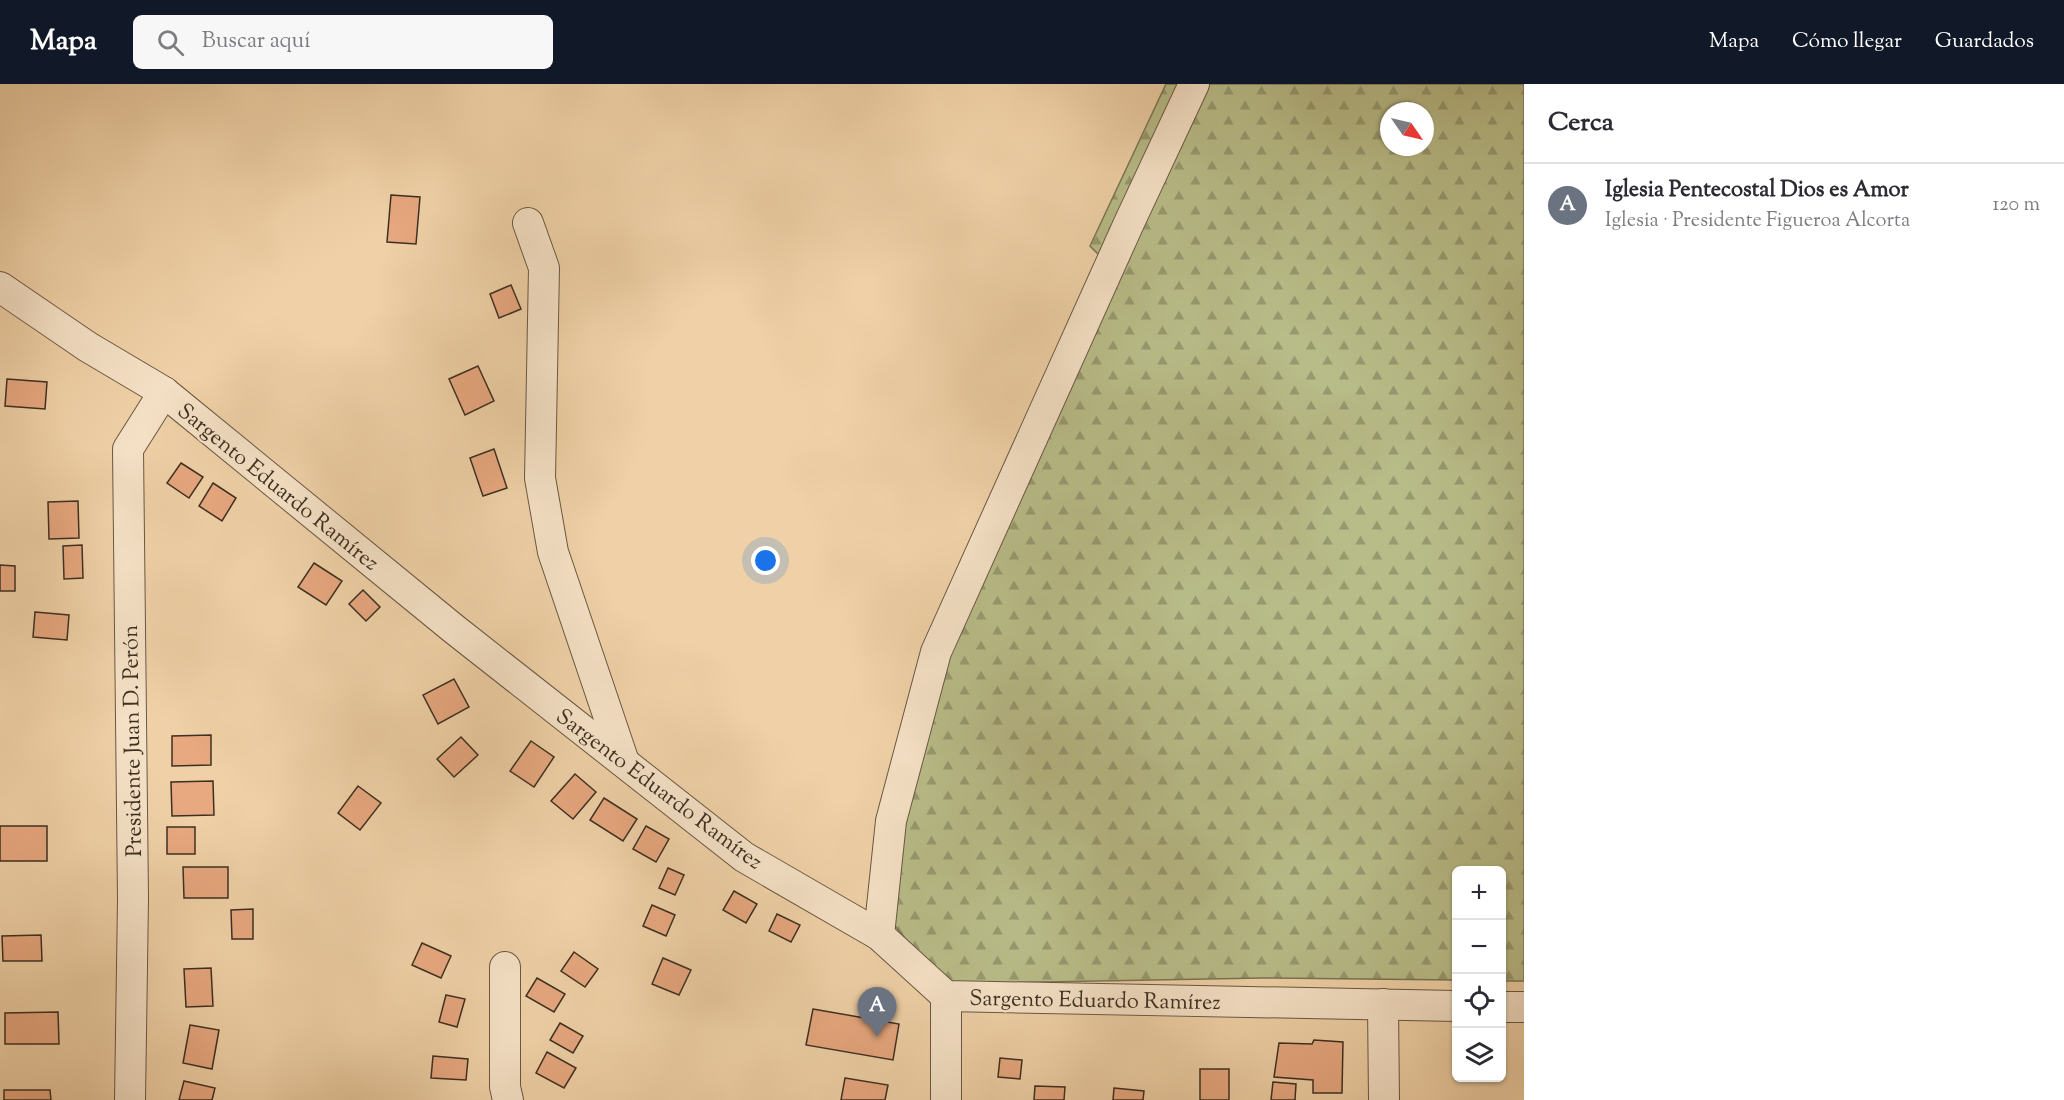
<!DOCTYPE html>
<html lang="es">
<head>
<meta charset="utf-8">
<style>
	:root { --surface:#fff; --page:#f7f7f7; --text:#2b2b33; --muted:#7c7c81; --line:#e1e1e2; --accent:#111827 }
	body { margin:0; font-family:"Sorts Mill Goudy",serif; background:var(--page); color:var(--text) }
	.controls { position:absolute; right:18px; bottom:18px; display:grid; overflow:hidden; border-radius:9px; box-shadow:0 2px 4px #0004 }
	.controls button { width:54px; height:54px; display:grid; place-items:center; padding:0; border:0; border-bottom:2px solid var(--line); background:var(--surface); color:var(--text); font:30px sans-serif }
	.compass { position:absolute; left:1380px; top:18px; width:54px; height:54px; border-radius:50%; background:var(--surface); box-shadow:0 2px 4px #0004; rotate:124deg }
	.you { position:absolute; left:766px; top:477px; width:21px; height:21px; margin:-15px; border:4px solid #fff; border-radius:50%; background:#1a73e8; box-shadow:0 0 0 9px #1a73e833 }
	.badge { display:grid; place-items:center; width:39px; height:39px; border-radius:50%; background:var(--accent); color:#fff; font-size:20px; font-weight:700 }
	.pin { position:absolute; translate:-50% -50px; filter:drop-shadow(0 2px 3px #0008) }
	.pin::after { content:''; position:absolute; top:32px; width:21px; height:18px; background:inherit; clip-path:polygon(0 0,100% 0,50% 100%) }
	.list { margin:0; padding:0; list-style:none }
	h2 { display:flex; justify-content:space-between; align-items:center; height:78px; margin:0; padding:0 24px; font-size:26px }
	h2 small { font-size:20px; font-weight:400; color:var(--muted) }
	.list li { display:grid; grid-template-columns:39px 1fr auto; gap:18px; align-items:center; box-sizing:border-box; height:84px; padding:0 24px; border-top:2px solid var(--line) }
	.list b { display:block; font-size:22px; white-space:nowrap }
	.list p { margin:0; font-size:20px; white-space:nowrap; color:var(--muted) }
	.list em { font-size:20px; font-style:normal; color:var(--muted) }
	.icon { flex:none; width:33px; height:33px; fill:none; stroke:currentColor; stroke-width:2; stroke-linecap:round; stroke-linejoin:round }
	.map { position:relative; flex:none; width:1524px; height:1016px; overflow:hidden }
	header { display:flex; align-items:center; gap:36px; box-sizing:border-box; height:84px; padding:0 30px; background:var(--accent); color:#fff }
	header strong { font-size:28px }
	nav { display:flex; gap:33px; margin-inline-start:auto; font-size:21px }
	.search { width:420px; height:54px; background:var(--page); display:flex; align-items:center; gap:15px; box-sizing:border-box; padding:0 21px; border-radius:9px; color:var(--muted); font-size:22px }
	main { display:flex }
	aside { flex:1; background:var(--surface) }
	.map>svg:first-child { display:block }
</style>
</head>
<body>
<header>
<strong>Mapa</strong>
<div class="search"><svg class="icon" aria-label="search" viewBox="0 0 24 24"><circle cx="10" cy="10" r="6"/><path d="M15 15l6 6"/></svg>Buscar aquí</div>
<nav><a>Mapa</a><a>Cómo llegar</a><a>Guardados</a></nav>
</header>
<main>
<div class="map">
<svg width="1524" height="1016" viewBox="0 0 1524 1016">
	<defs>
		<pattern id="forest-firs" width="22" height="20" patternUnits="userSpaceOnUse" patternTransform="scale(1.5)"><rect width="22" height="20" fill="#b8bc88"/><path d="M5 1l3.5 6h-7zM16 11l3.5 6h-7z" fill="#97996f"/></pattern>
	</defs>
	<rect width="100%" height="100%" fill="#f0d1a7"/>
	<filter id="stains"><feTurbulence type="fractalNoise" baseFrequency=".00333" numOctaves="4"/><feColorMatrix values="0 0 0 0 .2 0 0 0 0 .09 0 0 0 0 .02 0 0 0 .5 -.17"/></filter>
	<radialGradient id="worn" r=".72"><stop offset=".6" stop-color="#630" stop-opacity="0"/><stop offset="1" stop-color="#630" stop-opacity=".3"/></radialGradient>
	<path fill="url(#forest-firs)" stroke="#7a7655" stroke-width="1.5" fill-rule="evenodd" d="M1166,0H1524V897H1502V786H1456V896L1262,894L942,900L883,827L918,638L1116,188L1090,162ZM1389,27H1425V63H1389Z"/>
	<g fill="#e8a880" stroke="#3c3022" stroke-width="1.5">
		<path d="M391,111L420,113L416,160L387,158Z"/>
		<path d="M511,201L521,225L499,234L490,210Z"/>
		<path d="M478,282L494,317L465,331L449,295Z"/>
		<path d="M7,295L47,298L45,325L5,322Z"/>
		<path d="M494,365L507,404L483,412L470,374Z"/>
		<path d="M181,379L203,393L189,414L167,399Z"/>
		<path d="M213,399L236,414L222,437L199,422Z"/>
		<path d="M78,417L79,454L49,455L48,418Z"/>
		<path d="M82,461L83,494L64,495L63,462Z"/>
		<path d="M314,479L342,497L326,521L298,503Z"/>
		<path d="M0,481L15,482V507H0Z"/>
		<path d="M363,506L380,523L366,537L349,520Z"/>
		<path d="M35,528L69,531L67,556L33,553Z"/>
		<path d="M454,595L469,623L438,640L423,611Z"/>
		<path d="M211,651V681L172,682V652Z"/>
		<path d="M461,653L478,671L454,693L437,675Z"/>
		<path d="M531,657L554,673L534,703L510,687Z"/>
		<path d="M575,690L596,708L573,735L551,717Z"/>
		<path d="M213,697L214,731L172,732L171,698Z"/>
		<path d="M358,702L381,719L360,746L338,729Z"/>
		<path d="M604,714L637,735L623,757L590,736Z"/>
		<rect x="0" y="742" width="47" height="35"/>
		<path d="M646,742L669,755L656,778L633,765Z"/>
		<rect x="167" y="743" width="28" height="27"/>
		<path d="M183,783H228V814H184Z"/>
		<path d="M668,784L684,791L675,811L659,804Z"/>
		<path d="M734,807L757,820L746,839L723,826Z"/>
		<path d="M652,821L675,831L666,852L643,842Z"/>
		<path d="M253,825V855H232L231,826Z"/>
		<path d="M777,830L800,841L791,858L769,847Z"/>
		<path d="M41,851L42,877H3L2,852Z"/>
		<path d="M422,859L451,872L441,894L412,881Z"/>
		<path d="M574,868L598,885L585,903L561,887Z"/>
		<path d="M663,874L691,886L679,911L652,900Z"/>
		<path d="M211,884L213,922L186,923L184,885Z"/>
		<path d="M537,894L565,910L554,928L526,912Z"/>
		<path d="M446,911L465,915L457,943L439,938Z"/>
		<path d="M813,925L899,940L893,976L806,961Z"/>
		<path d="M58,928L59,960H5V929Z"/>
		<path d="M560,939L583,952L573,969L550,956Z"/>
		<path d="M190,941L219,946L212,985L183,979Z"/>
		<path d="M1314,956L1343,958L1342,1009H1313V996L1274,993L1279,959L1312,960Z"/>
		<path d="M547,968L576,984L564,1004L536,989Z"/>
		<path d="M433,972L468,975L466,996L431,994Z"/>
		<path d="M1000,974L1022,976L1020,995L998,993Z"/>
		<rect x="1200" y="985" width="29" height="31"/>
		<path d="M845,994L888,1001L885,1016H841Z"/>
		<path d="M184,997L215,1004L212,1016H179Z"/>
		<path d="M1273,998L1296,1000L1295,1016H1271Z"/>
		<path d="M1035,1002L1065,1003L1064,1016H1034Z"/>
		<path d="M1114,1004L1144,1007L1143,1016H1113Z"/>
		<path d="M4,1006H50L51,1016H4Z"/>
	</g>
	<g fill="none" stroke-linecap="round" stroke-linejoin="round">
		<defs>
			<g id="street">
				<path d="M528,139L544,184L540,394L553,468L624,678"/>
				<path d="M0,203L88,263L164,308L454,545L744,773L879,851L946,912L1456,922"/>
				<path d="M879,851L891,737L936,568L1129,139L1194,0"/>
				<path d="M505,883V1003L508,1016"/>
				<path d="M946,912V1016"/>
				<path d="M1383,920L1384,1016"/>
				<path d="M1502,923H1524"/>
				<path d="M130,1016L133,815L128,365L164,308"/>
			</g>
		</defs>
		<use href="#street" stroke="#695843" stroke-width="32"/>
		<use href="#street" stroke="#f5e1c6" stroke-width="30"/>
	</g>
	<g text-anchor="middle" stroke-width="5" stroke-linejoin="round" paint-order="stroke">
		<g font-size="22" fill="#3c3022" stroke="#f5e1c6">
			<text transform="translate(279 402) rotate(39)" y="8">Sargento Eduardo Ramírez</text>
			<text transform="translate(131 657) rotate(-91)" y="8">Presidente Juan D. Perón</text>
			<text transform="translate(660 704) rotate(37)" y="8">Sargento Eduardo Ramírez</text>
			<text transform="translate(1095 915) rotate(1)" y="8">Sargento Eduardo Ramírez</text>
		</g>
	</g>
	<rect width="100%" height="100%" filter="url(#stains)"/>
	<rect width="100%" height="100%" fill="url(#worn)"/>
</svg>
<div class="controls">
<button>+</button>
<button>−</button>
<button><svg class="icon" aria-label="locate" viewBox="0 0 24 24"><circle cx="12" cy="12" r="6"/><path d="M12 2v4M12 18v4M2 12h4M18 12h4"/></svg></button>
<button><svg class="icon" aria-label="layers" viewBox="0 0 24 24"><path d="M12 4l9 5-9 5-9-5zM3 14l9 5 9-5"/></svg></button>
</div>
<svg class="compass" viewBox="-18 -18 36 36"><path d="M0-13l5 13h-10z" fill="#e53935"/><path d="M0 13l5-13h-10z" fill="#7c7c81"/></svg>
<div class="you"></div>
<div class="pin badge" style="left:877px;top:953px;background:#6b7280">A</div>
</div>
<aside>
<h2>Cerca<small></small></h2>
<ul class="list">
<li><span class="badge" style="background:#6b7280">A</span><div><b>Iglesia Pentecostal Dios es Amor</b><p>Iglesia · Presidente Figueroa Alcorta</p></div><em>120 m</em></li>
</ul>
</aside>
</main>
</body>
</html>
